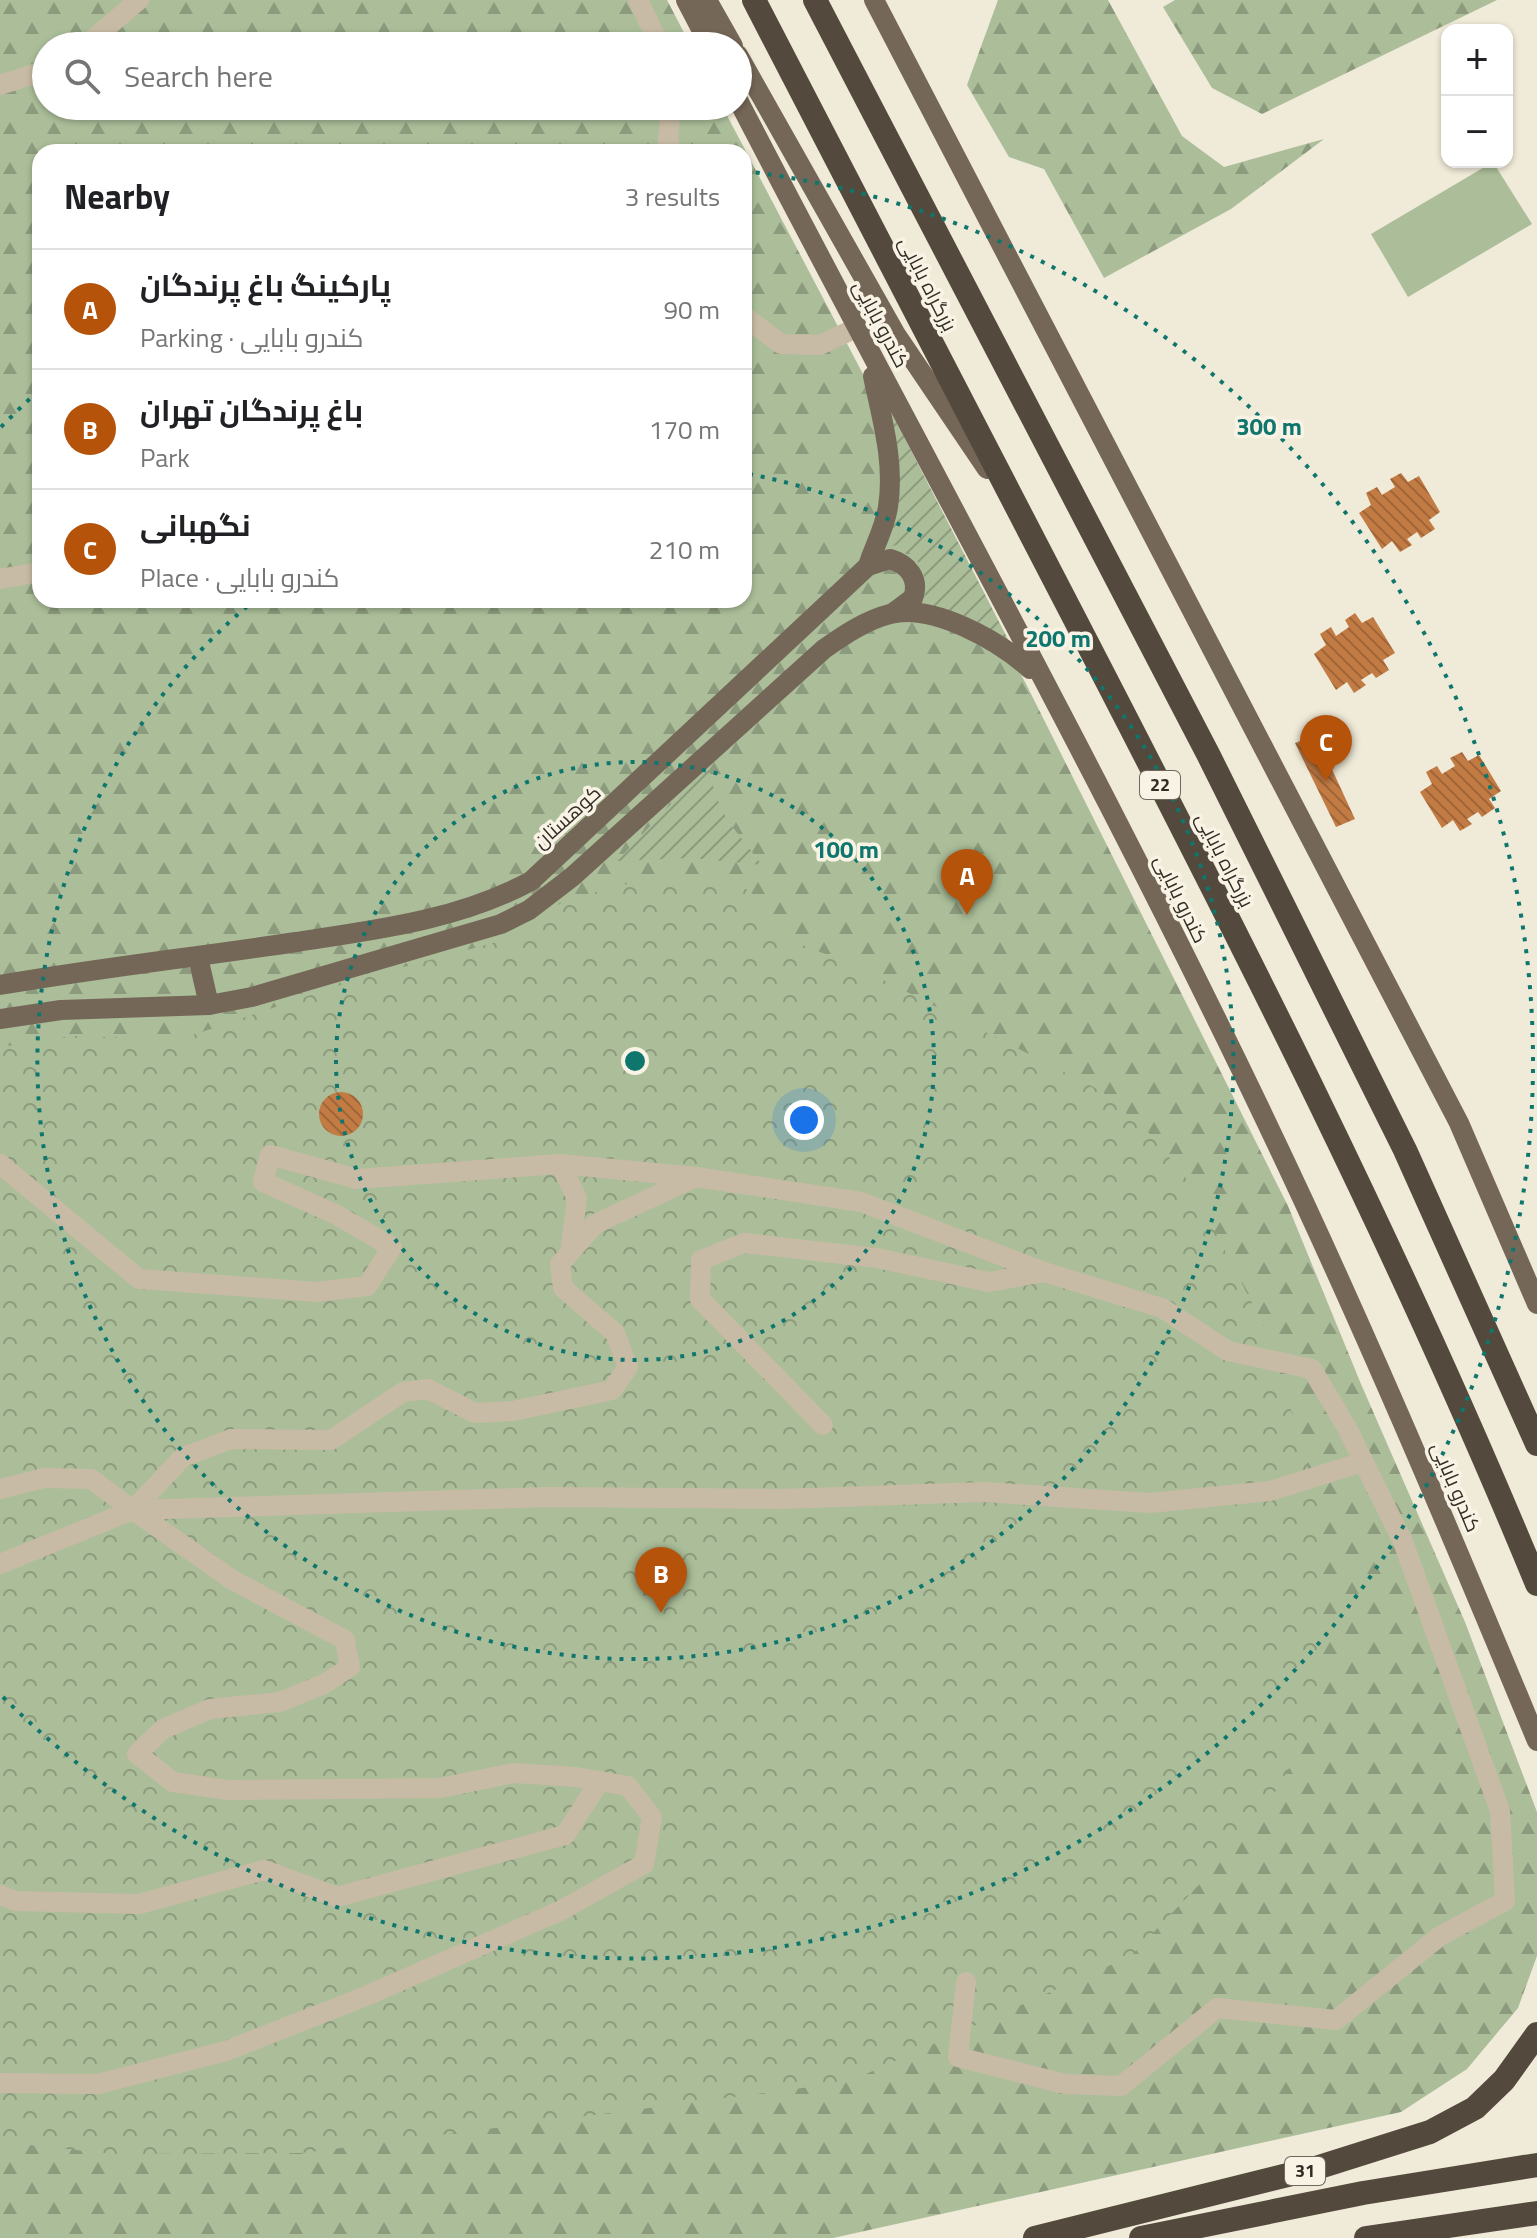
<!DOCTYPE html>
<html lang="en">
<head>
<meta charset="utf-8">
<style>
	:root { --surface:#fff; --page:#f6f6f6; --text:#202124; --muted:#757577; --line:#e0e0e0; --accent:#b45309 }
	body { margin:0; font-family:"Titillium Web",Cairo,sans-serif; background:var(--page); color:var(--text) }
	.controls { position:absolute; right:24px; top:24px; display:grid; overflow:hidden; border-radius:16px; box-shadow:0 2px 6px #0004 }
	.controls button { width:72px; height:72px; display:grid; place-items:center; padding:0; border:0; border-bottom:2px solid var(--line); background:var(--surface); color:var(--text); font:40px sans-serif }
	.you { position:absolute; left:804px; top:1120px; width:28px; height:28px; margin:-20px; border:6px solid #fff; border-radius:50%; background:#1a73e8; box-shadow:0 0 0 12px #1a73e833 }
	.badge { display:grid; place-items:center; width:52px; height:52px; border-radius:50%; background:var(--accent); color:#fff; font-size:26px; font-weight:700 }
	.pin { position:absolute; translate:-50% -66px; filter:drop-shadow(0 2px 4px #0008) }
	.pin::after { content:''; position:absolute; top:42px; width:28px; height:24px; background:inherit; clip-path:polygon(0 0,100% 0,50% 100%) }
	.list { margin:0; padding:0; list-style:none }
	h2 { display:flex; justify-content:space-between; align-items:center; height:104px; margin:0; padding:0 32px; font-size:34px }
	h2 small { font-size:26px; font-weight:400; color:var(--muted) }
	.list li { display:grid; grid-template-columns:52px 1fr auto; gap:24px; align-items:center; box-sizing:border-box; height:120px; padding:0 32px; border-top:2px solid var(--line) }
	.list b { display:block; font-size:30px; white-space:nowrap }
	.list p { margin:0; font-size:26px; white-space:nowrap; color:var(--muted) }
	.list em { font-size:26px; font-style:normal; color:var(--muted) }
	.icon { flex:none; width:44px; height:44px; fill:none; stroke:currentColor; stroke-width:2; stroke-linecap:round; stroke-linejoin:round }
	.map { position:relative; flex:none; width:1537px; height:2238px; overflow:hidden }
	.search { position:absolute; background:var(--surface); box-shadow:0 2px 6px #0004; left:32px; top:32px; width:720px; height:88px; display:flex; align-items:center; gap:20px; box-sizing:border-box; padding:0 28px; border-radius:44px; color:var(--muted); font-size:30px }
	.panel { position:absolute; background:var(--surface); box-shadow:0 2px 6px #0004; left:32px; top:144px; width:720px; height:464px; border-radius:24px }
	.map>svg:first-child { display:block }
</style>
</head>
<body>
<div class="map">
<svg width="1537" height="2238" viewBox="0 0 1537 2238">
	<defs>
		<pattern id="forest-firs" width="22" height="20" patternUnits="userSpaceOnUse" patternTransform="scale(2)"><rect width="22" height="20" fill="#abbe99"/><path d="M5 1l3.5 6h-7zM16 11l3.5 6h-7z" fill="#8c9b7d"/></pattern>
		<pattern id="park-crowns" width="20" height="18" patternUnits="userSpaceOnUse" patternTransform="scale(2)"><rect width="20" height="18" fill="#abbe99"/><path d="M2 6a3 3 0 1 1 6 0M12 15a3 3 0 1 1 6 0" fill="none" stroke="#8c9b7d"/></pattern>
		<pattern id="garden-furrows" width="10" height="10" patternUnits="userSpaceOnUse" patternTransform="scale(2)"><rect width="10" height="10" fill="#abbe99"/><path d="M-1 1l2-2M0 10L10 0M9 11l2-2" fill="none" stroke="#8c9b7d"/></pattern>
		<pattern id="building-back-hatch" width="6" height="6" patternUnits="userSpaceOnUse" patternTransform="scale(2)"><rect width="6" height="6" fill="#c37b44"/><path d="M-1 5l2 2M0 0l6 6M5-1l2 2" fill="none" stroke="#9f6539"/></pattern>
	</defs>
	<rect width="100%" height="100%" fill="#f0ead8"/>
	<g fill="url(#forest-firs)" fill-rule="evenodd">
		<path d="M0,0H667L691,46H46V106H722L1026,684L1288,1206L1361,1384L1465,1622L1537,1812V1956L1518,2008L1467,2069L1401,2112L833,2238H0ZM40,152H744V600H40Z"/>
		<path d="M998,0H1108L1182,136L1224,167L1324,139L1231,209L1104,278L1044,169L1009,157L967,85Z"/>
		<path d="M1175,0H1497L1262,114L1212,88L1163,7Z"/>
	</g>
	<path fill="url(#park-crowns)" d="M678,878L739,885L751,892L771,925L788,939L860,968L1101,1091L1150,1134L1190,1183L1269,1336L1322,1515L1323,1711L1255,1826L1131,1956L848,2082L302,2153L114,2154L0,2142V1047L71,1036L181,1039L355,980L493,943L521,931L567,899L635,882Z"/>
	<g fill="url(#garden-furrows)">
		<path d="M882,394L1012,647C986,622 957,609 922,607C930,578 924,559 897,545L883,548C904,475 904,467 882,394Z"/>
		<path d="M708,765C720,821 731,822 762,865L691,858L617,861Z"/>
	</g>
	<path fill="#abbe99" d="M1493,162L1532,224L1408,297L1371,234Z"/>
	<g fill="url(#building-back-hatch)">
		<path d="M1401,473L1408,482L1419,476L1440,512L1429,520L1435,529L1421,538L1417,532L1407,539L1412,545L1400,552L1392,541L1382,549L1359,513L1371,505L1366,493L1377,487L1382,495L1395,487L1390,479Z"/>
		<path d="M1355,613L1362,623L1373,617L1395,653L1383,660L1389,670L1376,678L1372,673L1361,680L1366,685L1354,693L1347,682L1336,690L1314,654L1326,645L1320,634L1331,627L1336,636L1349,627L1345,620Z"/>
		<path d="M1316,735L1355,819L1336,827L1295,743Z"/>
		<path d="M1462,752L1468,761L1479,755L1501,791L1489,799L1495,808L1482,817L1478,812L1467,819L1472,824L1460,831L1453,820L1442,828L1420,792L1432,784L1426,772L1437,766L1442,774L1455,766L1450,758Z"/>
		<circle cx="341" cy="1114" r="22"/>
	</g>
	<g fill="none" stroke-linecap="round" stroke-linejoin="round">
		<g stroke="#c8bba5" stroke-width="20">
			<path d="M638,0L660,46"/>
			<path d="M85,46L139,0"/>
			<path d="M0,85L46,70"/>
			<path d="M671,106L668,140L672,152"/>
			<path d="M744,316L781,344L820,345L856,328"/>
			<path d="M0,579L40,572"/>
			<path d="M0,1164L139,1279L317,1292L367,1286L392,1247L335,1214L263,1182L270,1155L357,1179L560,1164L696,1177L861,1202L1044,1272L1162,1308L1228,1351L1312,1369L1347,1428L1403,1542L1500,1811L1505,1901L1440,1936L1336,2020L1217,2008L1121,2086L1065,2084L958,2057L966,1982"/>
			<path d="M560,1164L577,1198L571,1247"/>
			<path d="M823,1425L700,1299L701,1260L744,1243L877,1258L989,1282L1044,1272"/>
			<path d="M0,1489L44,1478L91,1479L133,1510L547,1497L781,1499L984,1492L1150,1503L1270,1491L1363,1462"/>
			<path d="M133,1510L183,1457L231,1439L331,1440L403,1392L428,1389L475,1413L513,1411L612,1390L628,1367L615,1333L563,1288L560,1264L595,1224L696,1177"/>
			<path d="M0,1564L133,1510L231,1579L345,1640L350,1667L324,1684L280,1702L210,1709L163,1729L137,1754L173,1782L228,1790L440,1788L514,1773L576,1777L628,1786L652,1817L644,1864L562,1910L366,1996L226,2051L98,2084L0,2083"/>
			<path d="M0,1895L15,1901L139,1904L264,1870L337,1897L565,1835L600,1781"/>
		</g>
		<g stroke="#756757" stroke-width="20">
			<path d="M686,0L710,46"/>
			<path d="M707,0L733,46"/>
			<path d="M874,0L1459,1123L1537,1304"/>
			<path d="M738,55L895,333L987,469"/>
			<path d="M738,100C927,465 1131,829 1304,1202C1386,1379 1462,1560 1537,1741"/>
			<path d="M868,566L890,559C908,564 920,579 913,598L893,613"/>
			<path d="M198,957L209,1005"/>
			<path d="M0,985C98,968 197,957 296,942C376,930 459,920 531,881L868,566C874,547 885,527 888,507C895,462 882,420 873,376"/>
			<path d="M0,1019L61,1010L209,1005L252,997L501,924L529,910L572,877L824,649C844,635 866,620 890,614C933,603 999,641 1030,669"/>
		</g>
		<g stroke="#54493d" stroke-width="24">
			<path d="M754,0C863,210 972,421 1081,631C1243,944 1403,1258 1537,1584"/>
			<path d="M815,0L1208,754L1405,1150L1537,1444"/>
			<path d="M1035,2238L1316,2168L1430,2132L1475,2108L1504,2080L1537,2034"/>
			<path d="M1141,2238L1363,2193L1537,2165"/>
			<path d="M1366,2238L1537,2213"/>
		</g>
	</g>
	<g fill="none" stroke="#0f766e" stroke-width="4" stroke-dasharray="4 8">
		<circle cx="635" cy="1061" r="299"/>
		<path d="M749 474A598 598 0 1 1 251 603"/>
		<path d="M1 427A897 897 0 0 1 35 394M744 171A897 897 0 1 1 1 1695"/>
	</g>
	<g text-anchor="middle" stroke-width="7" stroke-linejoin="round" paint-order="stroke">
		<g fill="#f8f3e4" stroke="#6e685f" stroke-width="2">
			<rect x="1140" y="771" width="40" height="28" rx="6"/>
			<rect x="1285" y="2157" width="40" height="28" rx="6"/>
		</g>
		<g font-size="18" font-weight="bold" fill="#332d26">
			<text x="1160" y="791">22</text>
			<text x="1305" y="2177">31</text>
		</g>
		<g font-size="20" fill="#332d26" stroke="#f8f3e4">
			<text transform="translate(928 284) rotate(63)" y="7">بزرگراه بابایی</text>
			<text transform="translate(881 324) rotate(62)" y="7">کندرو بابایی</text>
			<text transform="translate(567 817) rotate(-42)" y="7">کوهستان</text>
			<text transform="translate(1225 860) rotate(63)" y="7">بزرگراه بابایی</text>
			<text transform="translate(1181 899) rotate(64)" y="7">کندرو بابایی</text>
			<text transform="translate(1456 1487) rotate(67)" y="7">کندرو بابایی</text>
		</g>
	</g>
	<circle cx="635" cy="1061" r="12" fill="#0f766e" stroke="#f8f3e4" stroke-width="4"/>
	<g font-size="24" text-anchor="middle" font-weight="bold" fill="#0f766e" stroke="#f8f3e4" stroke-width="7" stroke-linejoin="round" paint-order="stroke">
		<text x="1269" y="435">300 m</text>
		<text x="1058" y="647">200 m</text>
		<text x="846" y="858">100 m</text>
	</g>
</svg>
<div class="controls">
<button>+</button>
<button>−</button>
</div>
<div class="you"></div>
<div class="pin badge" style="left:967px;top:915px">A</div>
<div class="pin badge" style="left:661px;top:1613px">B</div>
<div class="pin badge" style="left:1326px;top:781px">C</div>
<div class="search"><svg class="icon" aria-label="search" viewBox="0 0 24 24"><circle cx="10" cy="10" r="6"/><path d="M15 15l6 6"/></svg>Search here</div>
<section class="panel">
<h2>Nearby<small>3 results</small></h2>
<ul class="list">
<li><span class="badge">A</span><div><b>پارکینگ باغ پرندگان</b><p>Parking · کندرو بابایی</p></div><em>90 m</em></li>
<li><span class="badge">B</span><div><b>باغ پرندگان تهران</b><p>Park</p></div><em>170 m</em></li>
<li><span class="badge">C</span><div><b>نگهبانی</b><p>Place · کندرو بابایی</p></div><em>210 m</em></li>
</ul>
</section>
</div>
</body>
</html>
